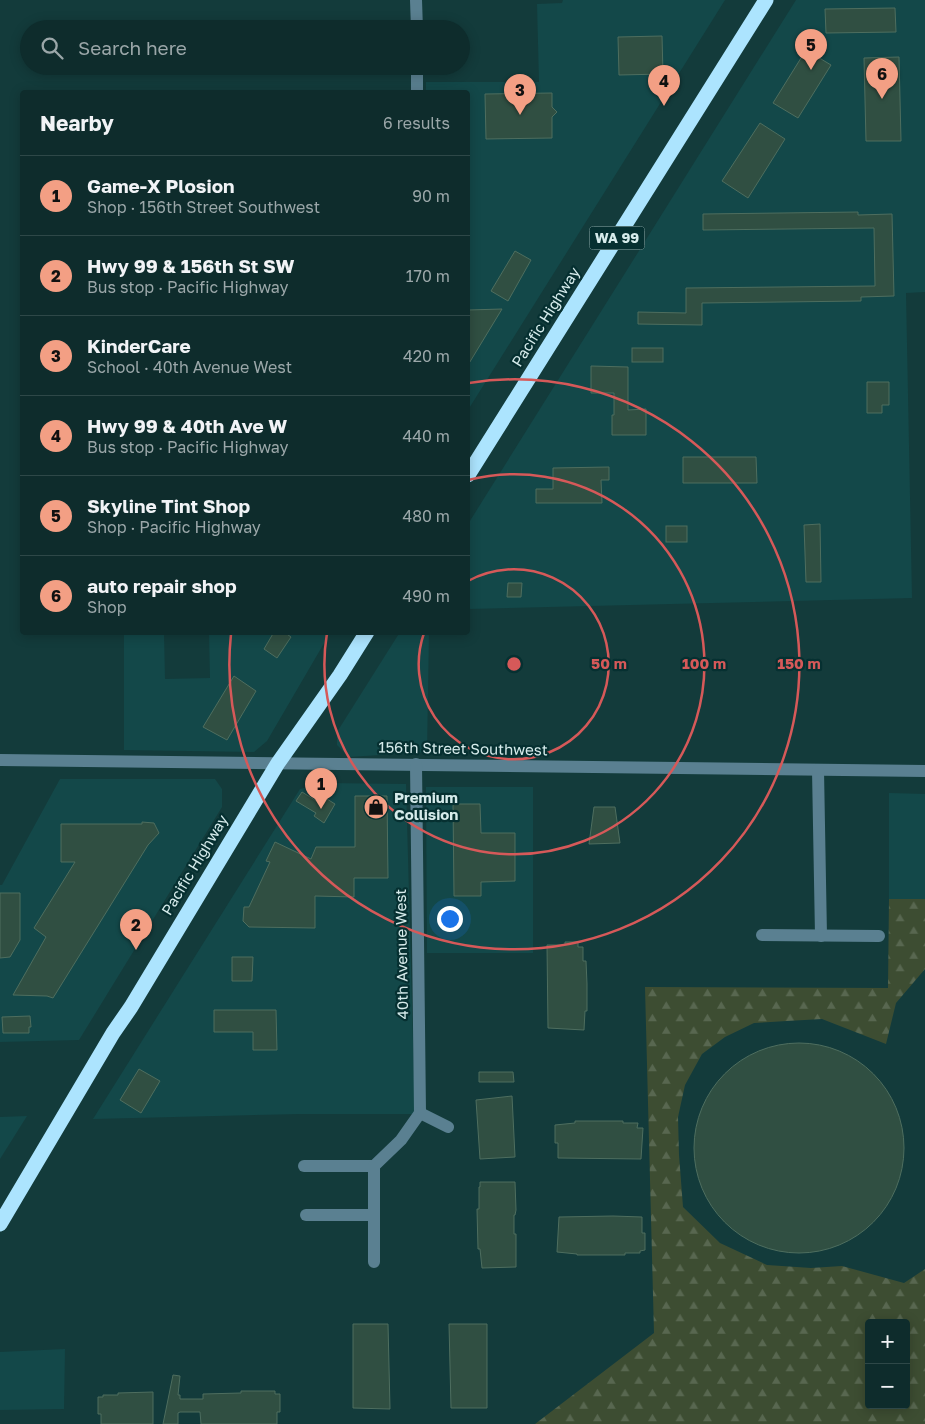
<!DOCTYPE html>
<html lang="en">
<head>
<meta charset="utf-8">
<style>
	:root { --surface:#0e2c2c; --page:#173434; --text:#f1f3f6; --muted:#9ba7a9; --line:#2e4848; --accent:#f39f84 }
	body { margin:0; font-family:"Golos Text",sans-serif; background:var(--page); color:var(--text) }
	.controls { position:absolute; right:15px; bottom:15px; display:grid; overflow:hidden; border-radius:5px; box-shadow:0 2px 12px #0003 }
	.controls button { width:45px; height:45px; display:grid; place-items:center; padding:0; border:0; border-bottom:1px solid var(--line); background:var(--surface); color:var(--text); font:25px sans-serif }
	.you { position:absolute; left:449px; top:918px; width:18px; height:18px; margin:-12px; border:4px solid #fff; border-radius:50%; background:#1a73e8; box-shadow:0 0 0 8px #1a73e833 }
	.badge { display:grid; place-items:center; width:32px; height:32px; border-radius:50%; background:var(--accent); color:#111; font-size:16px; font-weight:700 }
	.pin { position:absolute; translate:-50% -41px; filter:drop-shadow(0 1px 2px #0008) }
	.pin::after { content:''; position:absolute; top:26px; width:18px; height:15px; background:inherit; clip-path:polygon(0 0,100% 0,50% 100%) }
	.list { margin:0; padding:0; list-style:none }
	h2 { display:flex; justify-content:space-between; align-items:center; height:65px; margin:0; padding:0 20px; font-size:21px }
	h2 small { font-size:16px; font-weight:400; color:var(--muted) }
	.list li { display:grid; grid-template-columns:32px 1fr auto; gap:15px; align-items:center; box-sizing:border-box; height:80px; padding:0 20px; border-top:1px solid var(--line) }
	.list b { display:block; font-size:19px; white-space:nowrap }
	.list p { margin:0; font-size:16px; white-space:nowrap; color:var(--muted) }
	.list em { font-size:16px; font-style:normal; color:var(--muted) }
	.icon { flex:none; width:28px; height:28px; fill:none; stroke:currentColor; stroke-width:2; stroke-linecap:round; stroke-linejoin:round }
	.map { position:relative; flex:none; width:925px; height:1424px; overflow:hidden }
	.search { position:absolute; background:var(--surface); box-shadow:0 2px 12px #0003; left:20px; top:20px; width:450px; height:55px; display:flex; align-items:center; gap:12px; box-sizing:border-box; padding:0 18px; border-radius:28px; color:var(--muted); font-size:19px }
	.panel { position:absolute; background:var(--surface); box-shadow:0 2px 12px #0003; left:20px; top:90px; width:450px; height:545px; border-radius:5px }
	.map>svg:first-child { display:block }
</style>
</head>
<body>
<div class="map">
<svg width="925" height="1424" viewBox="0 0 925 1424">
	<defs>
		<pattern id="forest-firs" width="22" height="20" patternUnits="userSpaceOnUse" patternTransform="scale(1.25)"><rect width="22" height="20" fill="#3d4d32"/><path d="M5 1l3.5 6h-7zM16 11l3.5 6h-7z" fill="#586750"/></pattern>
	</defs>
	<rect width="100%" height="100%" fill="#133b3b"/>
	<g fill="#134849">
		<path d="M563,0H725L468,410V92H426V82H539L537,4L562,3Z"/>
		<path d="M796,0H925V292L906,293L912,598L468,609V524Z"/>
		<path d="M400,632L429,633L427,752L349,757L337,745V732Z"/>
		<path d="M124,633H164L165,679L210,678L209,633H330L267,741L254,752L124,750Z"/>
		<path d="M60,779H215L222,789V807L79,1040L0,1042V885H2Z"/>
		<path d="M323,783L406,784L415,1114H300L93,1119L300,789Z"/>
		<path d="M426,787H533V953H427Z"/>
		<path d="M889,793L925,794V899H889Z"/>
		<path d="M27,1116L0,1159V1117Z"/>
		<path d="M65,1349L64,1409L0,1410V1352Z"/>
	</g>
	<path fill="url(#forest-firs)" fill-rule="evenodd" d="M889,899H925V969L896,1003L886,1044L822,1019L787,1021L754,1023L725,1037L702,1054L685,1085L678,1117L679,1155L683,1207L720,1243L767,1265L811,1268L842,1266L904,1283L925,1269V1424H535L654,1333L645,987L888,988ZM869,1323H906V1405H869Z"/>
	<g fill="#304f42" stroke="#4e6e5f">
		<path d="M895,8L896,32L826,33L825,9Z"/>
		<path d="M662,36L663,74L619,75L618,37Z"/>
		<path d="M806,50L831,65L798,118L773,103Z"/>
		<path d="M899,57L901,141H866L864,58Z"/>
		<path d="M552,93V107L557,112L552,117V138L486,139L485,94Z"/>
		<path d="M760,123L785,139L748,198L722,181Z"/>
		<path d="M858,212V215L892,214L894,296L861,297V301L702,303V325L638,324V312L686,313V288L875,286L874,228L703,230V214Z"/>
		<path d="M515,251L531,260L508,301L491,291Z"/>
		<path d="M502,309L468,365V310Z"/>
		<rect x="632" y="348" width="31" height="14"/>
		<path d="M591,366L628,367V410L646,409V435H612V415H614V393H591Z"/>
		<path d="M867,382H889V405H882V413H867Z"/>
		<path d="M683,457H756L757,483H683Z"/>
		<path d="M609,467V480H601L602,503H536V489H553V468Z"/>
		<path d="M820,524L821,582H806L804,525Z"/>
		<rect x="666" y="526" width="21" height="16"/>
		<path d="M508,583H522L521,597H507Z"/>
		<path d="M274,632H284L291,637L277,658L264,649Z"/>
		<path d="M234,676L256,691L227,740L203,727Z"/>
		<path d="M302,792L323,805L327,799L335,804L324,823L314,816L316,813L296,801Z"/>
		<path d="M355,796H387L388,878H354V897L315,896V928L249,927L243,921L244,907H249L270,862L266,861L275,842L311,859L316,847H355Z"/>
		<path d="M453,804H480L481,833H515V881L481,882V896H454Z"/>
		<path d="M594,807H615L620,843L589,844Z"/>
		<path d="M142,822L154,823L159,833L148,845L53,998L47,996L13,995L46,937L34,928L75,862H61V824H142Z"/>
		<path d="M0,893H20V940L10,957L0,958Z"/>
		<path d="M565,942H578V947H583V961H586L587,984V1011H585L584,1030L548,1028L547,945H565Z"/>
		<path d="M232,957H253L252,981H232Z"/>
		<path d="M214,1010H276L277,1050H253V1032H214Z"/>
		<path d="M30,1016L31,1027H29V1033H3L2,1017Z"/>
		<circle cx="799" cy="1148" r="105"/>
		<path d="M139,1069L160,1081L141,1113L120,1100Z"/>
		<path d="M479,1072H513L514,1082H479Z"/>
		<path d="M512,1096L515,1157L480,1159L476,1100Z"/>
		<path d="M575,1121H623V1123H638L637,1128H643L641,1159L558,1158V1143H555V1125L575,1123Z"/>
		<path d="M480,1182H515L516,1210L515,1215H514V1234H516V1267L482,1268L480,1249H478L477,1209H479V1187H480Z"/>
		<path d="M613,1216L642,1217V1233H645V1250L640,1251V1253H625V1255H577V1254L557,1252L559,1217Z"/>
		<path d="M353,1324H388L390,1409L353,1408Z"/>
		<path d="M449,1324H487V1408H451Z"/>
		<path d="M173,1375L180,1376L178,1395H180V1399H203V1394L241,1393V1391H275V1394H280V1412H277V1424H201L200,1412H180L178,1413V1424H163Z"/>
		<path d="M153,1392V1424H101V1414H98V1397H103V1395H118V1393Z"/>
	</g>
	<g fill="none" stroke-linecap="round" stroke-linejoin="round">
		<g stroke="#5a8091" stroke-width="12">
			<path d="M416,0L417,29"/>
			<path d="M417,66V92"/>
			<path d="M0,760L925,771"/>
			<path d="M416,764L420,1113L448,1127"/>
			<path d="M818,770L821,936"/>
			<path d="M762,935L879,936"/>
			<path d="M304,1166H374"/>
			<path d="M306,1215H374"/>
			<path d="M374,1262V1166L401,1140L420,1113"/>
		</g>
		<g stroke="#ace4fe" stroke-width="15">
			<path d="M468,475L766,0"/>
			<path d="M0,1224L113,1033L131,1007L278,763L340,675L367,632"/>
		</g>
	</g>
	<g fill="none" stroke="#d65959" stroke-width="2.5">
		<path d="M468 581A95 95 0 1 1 424 633"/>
		<path d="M468 480A190 190 0 1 1 327 633"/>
		<path d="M469 383A285 285 0 1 1 231 634"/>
	</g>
	<defs>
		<symbol id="shop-disc" viewBox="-11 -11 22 22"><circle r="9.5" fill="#f39f84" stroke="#063031"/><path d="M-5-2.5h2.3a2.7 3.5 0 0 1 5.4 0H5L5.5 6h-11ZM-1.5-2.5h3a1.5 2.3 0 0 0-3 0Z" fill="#111"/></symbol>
	</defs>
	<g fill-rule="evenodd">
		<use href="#shop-disc" x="362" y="793" width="28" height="28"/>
	</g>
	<g text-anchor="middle" stroke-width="4.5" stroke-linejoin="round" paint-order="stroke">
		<rect fill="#063031" stroke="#98b3b3" stroke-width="1" x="589.5" y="226.5" width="55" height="23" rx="4"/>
		<g font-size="14" font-weight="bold" fill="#d6ebeb">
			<text x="617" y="243">WA 99</text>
		</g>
		<g font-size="15" fill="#d6ebeb" stroke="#063031">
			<text transform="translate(546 317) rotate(-58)" y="5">Pacific Highway</text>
			<text transform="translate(463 749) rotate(1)" y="5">156th Street Southwest</text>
			<text transform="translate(195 865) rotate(-59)" y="5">Pacific Highway</text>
			<text transform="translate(402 954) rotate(-91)" y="5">40th Avenue West</text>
		</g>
		<g font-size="15" font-weight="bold" fill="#d6ebeb" stroke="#063031" text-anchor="start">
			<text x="394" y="803">Premium<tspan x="394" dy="17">Collision</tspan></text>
		</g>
	</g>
	<circle cx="514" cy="664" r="8" fill="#d65959" stroke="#063031" stroke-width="2.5"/>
	<g font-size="15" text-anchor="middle" font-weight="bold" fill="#d65959" stroke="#063031" stroke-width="4.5" stroke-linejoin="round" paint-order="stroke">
		<text x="609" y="669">50 m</text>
		<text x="704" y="669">100 m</text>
		<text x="799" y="669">150 m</text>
	</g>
</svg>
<div class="controls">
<button>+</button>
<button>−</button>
</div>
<div class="you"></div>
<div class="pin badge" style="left:321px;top:809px">1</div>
<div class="pin badge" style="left:136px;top:950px">2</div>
<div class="pin badge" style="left:520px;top:115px">3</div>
<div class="pin badge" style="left:664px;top:106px">4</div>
<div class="pin badge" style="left:811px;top:70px">5</div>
<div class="pin badge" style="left:882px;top:99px">6</div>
<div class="search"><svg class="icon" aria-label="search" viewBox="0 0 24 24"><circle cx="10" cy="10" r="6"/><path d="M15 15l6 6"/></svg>Search here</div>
<section class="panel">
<h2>Nearby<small>6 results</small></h2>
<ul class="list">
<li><span class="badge">1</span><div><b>Game-X Plosion</b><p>Shop · 156th Street Southwest</p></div><em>90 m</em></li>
<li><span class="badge">2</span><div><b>Hwy 99 &amp; 156th St SW</b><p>Bus stop · Pacific Highway</p></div><em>170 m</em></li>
<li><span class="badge">3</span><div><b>KinderCare</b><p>School · 40th Avenue West</p></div><em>420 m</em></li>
<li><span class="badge">4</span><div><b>Hwy 99 &amp; 40th Ave W</b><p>Bus stop · Pacific Highway</p></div><em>440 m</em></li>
<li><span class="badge">5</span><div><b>Skyline Tint Shop</b><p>Shop · Pacific Highway</p></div><em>480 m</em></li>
<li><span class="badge">6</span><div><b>auto repair shop</b><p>Shop</p></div><em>490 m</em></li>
</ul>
</section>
</div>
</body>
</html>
